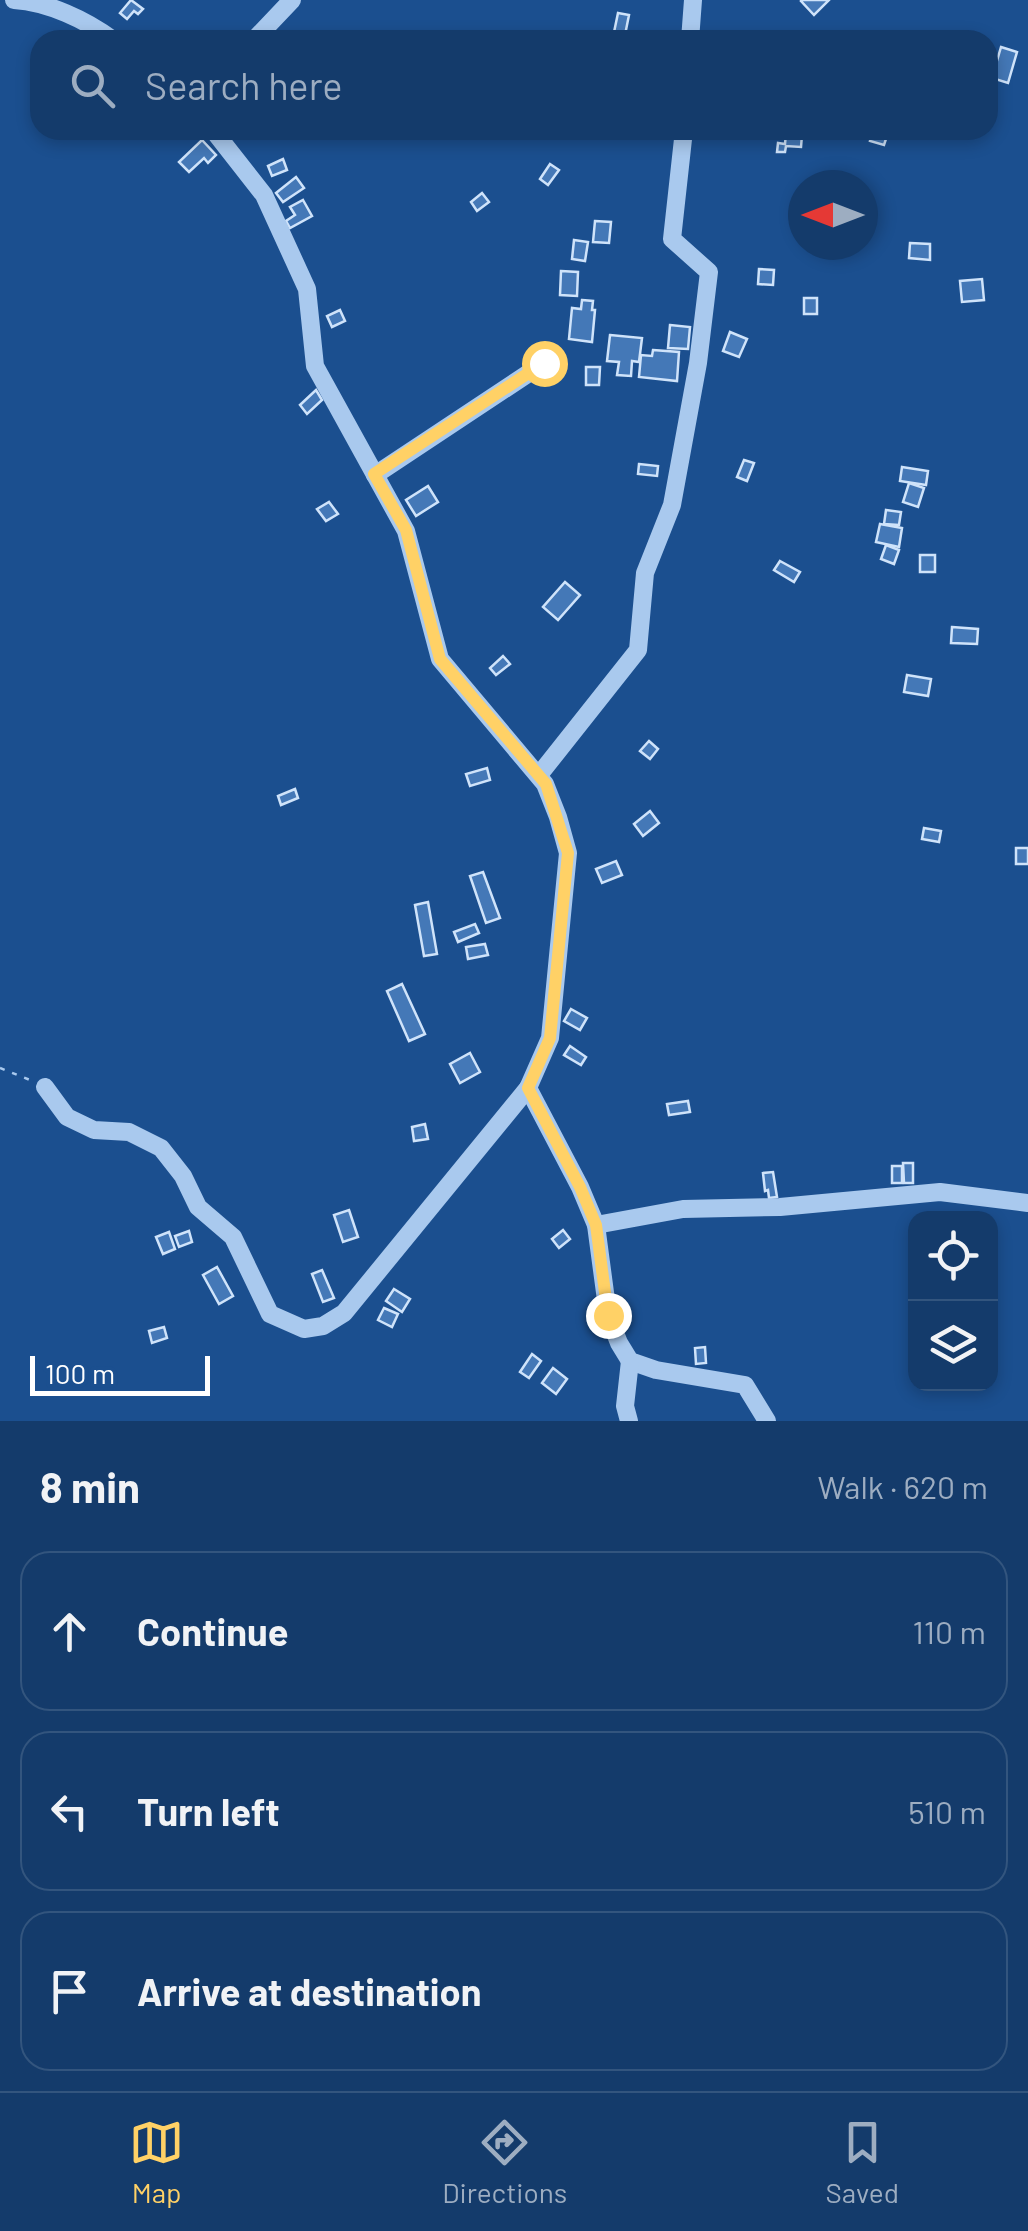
<!DOCTYPE html>
<html lang="en">
<head>
<meta charset="utf-8">
<style>
	:root { --surface:#143b6b; --page:#1d4271; --text:#f1f3f6; --muted:#9dadc1; --line:#33557e; --accent:#ffd166 }
	body { margin:0; font-family:Barlow,sans-serif; background:var(--page); color:var(--text) }
	.controls { position:absolute; right:30px; bottom:30px; display:grid; overflow:hidden; border-radius:20px; box-shadow:0 5px 15px #0003 }
	.controls button { width:90px; height:90px; display:grid; place-items:center; padding:0; border:0; border-bottom:2px solid var(--line); background:var(--surface); color:var(--text); font:50px sans-serif }
	.compass { position:absolute; left:788px; top:170px; width:90px; height:90px; border-radius:50%; background:var(--surface); box-shadow:0 5px 15px #0003; rotate:270deg }
	.scale { position:absolute; left:30px; bottom:25px; width:180px; box-sizing:border-box; padding-left:10px; border:5px solid #fff; border-top:0; font-size:28px; line-height:35px; white-space:nowrap; color:#fff; -webkit-text-stroke:8px #1b4f8f; paint-order:stroke }
	.stop { position:absolute; width:30px; height:30px; margin:-22px; border:8px solid #ffd166; border-radius:50%; background:#fff }
	.stop.end { background:#ffd166; border-color:#fff; box-shadow:0 2px 10px #0008 }
	.list { margin:0; padding:0; list-style:none }
	h2 { display:flex; justify-content:space-between; align-items:center; height:130px; margin:0; padding:0 40px; font-size:42px }
	h2 small { font-size:32px; font-weight:400; color:var(--muted) }
	.list li { display:grid; grid-template-columns:65px 1fr auto; gap:30px; align-items:center; box-sizing:border-box; height:160px; margin:0 20px 20px; padding:0 20px; border:2px solid var(--line); border-radius:30px }
	.list b { display:block; font-size:38px; white-space:nowrap }
	.list em { font-size:32px; font-style:normal; color:var(--muted) }
	.icon { flex:none; width:55px; height:55px; fill:none; stroke:currentColor; stroke-width:2; stroke-linecap:round; stroke-linejoin:round }
	.map { position:relative; flex:none; width:1028px; height:1421px; overflow:hidden }
	.search { position:absolute; background:var(--surface); box-shadow:0 5px 15px #0003; left:30px; right:30px; top:30px; height:110px; display:flex; align-items:center; gap:25px; box-sizing:border-box; padding:0 35px; border-radius:30px; color:var(--muted); font-size:38px }
	.sheet { height:670px; background:var(--surface) }
	nav { display:flex; justify-content:space-around; align-items:center; box-sizing:border-box; height:140px; border-top:2px solid var(--line); background:var(--surface); font-size:28px; color:var(--muted) }
	nav a { display:grid; justify-items:center; gap:5px }
	nav .on { color:var(--accent) }
	.map>svg:first-child { display:block }
</style>
</head>
<body>
<div class="map">
<svg width="1028" height="1421" viewBox="0 0 1028 1421">
	<rect width="100%" height="100%" fill="#1b4f8f"/>
	<g fill="#4478b7" stroke="#cfe3fa" stroke-width="2.5">
		<path d="M131,0L143,9L138,14L134,11L127,19L120,13Z"/>
		<path d="M802,0H829L814,15L801,1Z"/>
		<path d="M618,13L629,15L624,40L613,37Z"/>
		<path d="M1001,47L1017,52L1008,83L992,78Z"/>
		<path d="M873,130H889L884,145L870,141Z"/>
		<path d="M786,133L802,135L801,147L786,146L785,152H777L778,143L785,144Z"/>
		<path d="M202,140L216,155L208,163L204,158L189,172L179,162Z"/>
		<path d="M283,159L287,170L272,176L268,166Z"/>
		<path d="M550,164L559,170L548,185L540,179Z"/>
		<path d="M296,177L304,188L283,202L276,193Z"/>
		<path d="M482,193L489,202L477,211L471,202Z"/>
		<path d="M303,200L312,216L290,228L286,221L295,215L290,207Z"/>
		<path d="M595,221L611,222L609,243L593,242Z"/>
		<path d="M574,240L588,242L585,261L572,259Z"/>
		<path d="M910,243L930,244V260L909,258Z"/>
		<path d="M759,269L774,270L773,285L758,284Z"/>
		<path d="M561,271L578,272L577,296L560,295Z"/>
		<path d="M982,279L984,300L962,302L960,281Z"/>
		<rect x="804" y="298" width="13" height="16"/>
		<path d="M582,300L593,301L592,310H595L592,342L569,339L572,308L581,309Z"/>
		<path d="M340,310L345,321L332,327L327,316Z"/>
		<path d="M670,325L690,327L688,349L668,348Z"/>
		<path d="M730,332L747,339L739,357L723,351Z"/>
		<path d="M610,335L642,338L639,362L632,361L631,376L617,375L619,362L607,361Z"/>
		<path d="M653,350L679,352L677,381L639,377L641,355L652,356Z"/>
		<path d="M586,367H600L599,385H586Z"/>
		<path d="M316,390L322,400L307,414L300,405Z"/>
		<path d="M744,460L754,463L747,481L737,477Z"/>
		<path d="M639,464L658,466L657,476L638,474Z"/>
		<path d="M902,467L928,471L926,485L900,481Z"/>
		<path d="M909,483L924,488L918,507L903,502Z"/>
		<path d="M428,486L438,502L416,516L406,500Z"/>
		<path d="M329,502L338,514L326,521L317,509Z"/>
		<path d="M886,510L901,512L899,525L884,524Z"/>
		<path d="M880,524L902,528L899,547L876,542Z"/>
		<path d="M886,545L899,550L894,564L881,559Z"/>
		<rect x="920" y="555" width="15" height="17"/>
		<path d="M780,561L800,572L794,582L774,570Z"/>
		<path d="M565,582L580,595L558,620L543,607Z"/>
		<path d="M952,627L978,629L977,644L951,643Z"/>
		<path d="M503,656L510,664L496,675L490,668Z"/>
		<path d="M907,675L931,679L928,696L904,692Z"/>
		<path d="M649,741L658,749L650,759L640,751Z"/>
		<path d="M487,768L490,780L470,786L466,774Z"/>
		<path d="M295,789L298,798L281,805L278,796Z"/>
		<path d="M650,811L659,823L643,836L634,824Z"/>
		<path d="M924,828L941,831L939,842L922,839Z"/>
		<rect x="1016" y="848" width="12" height="16"/>
		<path d="M616,861L622,875L602,883L596,869Z"/>
		<path d="M483,872L500,918L486,923L470,876Z"/>
		<path d="M428,902L437,954L424,956L415,905Z"/>
		<path d="M475,924L479,933L458,942L454,932Z"/>
		<path d="M485,944L488,955L468,959L466,947Z"/>
		<path d="M402,984L425,1034L409,1041L387,991Z"/>
		<path d="M571,1009L587,1018L580,1030L564,1021Z"/>
		<path d="M570,1046L586,1057L581,1065L564,1055Z"/>
		<path d="M470,1053L480,1072L460,1083L450,1064Z"/>
		<path d="M688,1101L690,1112L669,1115L667,1104Z"/>
		<path d="M425,1124L428,1139L414,1141L412,1127Z"/>
		<path d="M903,1163H913V1183H904Z"/>
		<rect x="892" y="1166" width="10" height="17"/>
		<path d="M773,1172L777,1197L769,1198L768,1190L765,1191L763,1173Z"/>
		<path d="M349,1210L358,1237L343,1242L334,1215Z"/>
		<path d="M563,1230L570,1239L559,1248L552,1239Z"/>
		<path d="M189,1231L192,1242L179,1247L175,1236Z"/>
		<path d="M169,1232L175,1249L163,1254L156,1237Z"/>
		<path d="M217,1267L233,1296L219,1304L203,1275Z"/>
		<path d="M322,1270L334,1298L323,1302L312,1274Z"/>
		<path d="M394,1289L410,1299L402,1312L386,1301Z"/>
		<path d="M384,1308L398,1314L392,1327L378,1320Z"/>
		<path d="M164,1327L167,1338L152,1343L149,1331Z"/>
		<path d="M705,1347L706,1363L696,1364L695,1348Z"/>
		<path d="M532,1354L541,1361L529,1378L520,1372Z"/>
		<path d="M553,1368L567,1379L556,1394L542,1383Z"/>
	</g>
	<g fill="none" stroke-linecap="round" stroke-linejoin="round">
		<path stroke="#a9c9ee" stroke-width="2.5" stroke-dasharray="5 8" stroke-linecap="butt" d="M0,1068L30,1080"/>
		<g stroke="#a9c9ee" stroke-width="18">
			<path d="M14,0C48,2 86,20 113,40"/>
			<path d="M254,40L292,0"/>
			<path d="M690,40L693,0"/>
			<path d="M213,130L264,195L307,289L315,366L406,531L440,659L545,784L558,817L568,853L550,1038L528,1088L580,1187L596,1225L608,1315L619,1343L630,1361L656,1370L745,1385L767,1421"/>
			<path d="M375,475L544,363"/>
			<path d="M539,775L638,650L645,573L672,505L698,363L709,272L672,239L684,130"/>
			<path d="M45,1087L67,1117L94,1130L129,1132L161,1148L183,1176L198,1207L233,1237L270,1314L304,1329L323,1326L344,1313L528,1088"/>
			<path d="M596,1225L683,1209L780,1207L940,1192L1028,1203"/>
			<path d="M629,1421L625,1406L630,1361"/>
		</g>
	</g>
	<g fill="none" stroke-linecap="round" stroke-linejoin="round">
		<path stroke="#ffd166" stroke-width="12" d="M544,363L374,474L406,530L440,659L546,784L568,853L550,1038L528,1088L580,1187L596,1225L608,1315"/>
	</g>
</svg>
<div class="controls">
<button><svg class="icon" aria-label="locate" viewBox="0 0 24 24"><circle cx="12" cy="12" r="6"/><path d="M12 2v4M12 18v4M2 12h4M18 12h4"/></svg></button>
<button><svg class="icon" aria-label="layers" viewBox="0 0 24 24"><path d="M12 4l9 5-9 5-9-5zM3 14l9 5 9-5"/></svg></button>
</div>
<svg class="compass" viewBox="-18 -18 36 36"><path d="M0-13l5 13h-10z" fill="#e53935"/><path d="M0 13l5-13h-10z" fill="#9dadc1"/></svg>
<div class="scale">100 m</div>
<div class="stop" style="left:544px;top:363px"></div>
<div class="stop end" style="left:608px;top:1315px"></div>
<div class="search"><svg class="icon" aria-label="search" viewBox="0 0 24 24"><circle cx="10" cy="10" r="6"/><path d="M15 15l6 6"/></svg>Search here</div>
</div>
<section class="sheet">
<h2>8 min<small>Walk · 620 m</small></h2>
<ul class="list">
<li><svg class="icon" aria-label="ahead" viewBox="0 0 24 24"><path d="M12 20V5M6 11l6-6 6 6"/></svg><div><b>Continue</b></div><em>110 m</em></li>
<li><svg class="icon" aria-label="left" viewBox="0 0 24 24"><path d="M17 20v-9H6M10 6l-5 5 5 5"/></svg><div><b>Turn left</b></div><em>510 m</em></li>
<li><svg class="icon" aria-label="arrive" viewBox="0 0 24 24"><path d="M6 21V4h12l-3 4 3 4H6"/></svg><div><b>Arrive at destination</b></div></li>
</ul>
</section>
<nav>
<a class="on"><svg class="icon" aria-label="map" viewBox="0 0 24 24"><path d="M3 6l6-2 6 2 6-2v14l-6 2-6-2-6 2zM9 4v14M15 6v14"/></svg>Map</a>
<a><svg class="icon" aria-label="directions" viewBox="0 0 24 24"><path d="M12 3l9 9-9 9-9-9zM9 14v-3h6M13 9l2 2-2 2"/></svg>Directions</a>
<a><svg class="icon" aria-label="saved" viewBox="0 0 24 24"><path d="M7 4h10v16l-5-4-5 4z"/></svg>Saved</a>
</nav>
</body>
</html>
